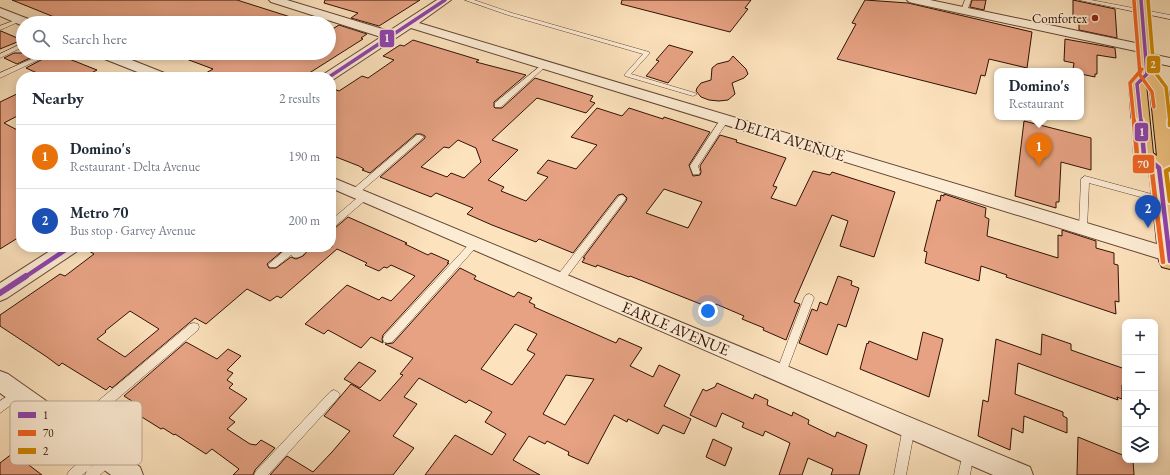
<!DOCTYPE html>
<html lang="en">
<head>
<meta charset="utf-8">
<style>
	:root { --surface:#fff; --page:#f2f2f3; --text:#1f2937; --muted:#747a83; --line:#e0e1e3; --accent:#ea580c }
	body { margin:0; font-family:"EB Garamond",serif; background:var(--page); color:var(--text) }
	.controls { position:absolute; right:12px; bottom:12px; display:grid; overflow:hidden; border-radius:8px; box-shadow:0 2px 10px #0003 }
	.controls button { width:36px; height:36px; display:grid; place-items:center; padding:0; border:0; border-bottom:1px solid var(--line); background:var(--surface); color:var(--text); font:20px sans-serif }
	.you { position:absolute; left:708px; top:311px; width:14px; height:14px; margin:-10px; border:3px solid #fff; border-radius:50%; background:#1a73e8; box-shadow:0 0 0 6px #1a73e833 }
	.badge { display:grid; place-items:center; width:26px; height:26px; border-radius:50%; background:var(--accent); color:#fff; font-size:13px; font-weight:700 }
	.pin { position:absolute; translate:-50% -33px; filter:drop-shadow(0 1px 2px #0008) }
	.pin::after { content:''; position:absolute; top:21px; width:14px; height:12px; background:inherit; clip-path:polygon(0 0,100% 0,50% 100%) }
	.popup { position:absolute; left:994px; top:68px; width:90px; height:52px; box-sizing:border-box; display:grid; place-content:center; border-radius:8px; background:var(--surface); filter:drop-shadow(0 1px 3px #0005); font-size:13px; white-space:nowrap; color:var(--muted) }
	.popup b { font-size:15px; color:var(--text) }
	.popup::after { content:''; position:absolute; left:50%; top:100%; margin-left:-8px; border:8px solid transparent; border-top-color:var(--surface) }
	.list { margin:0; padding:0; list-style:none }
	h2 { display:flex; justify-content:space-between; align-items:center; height:52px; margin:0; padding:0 16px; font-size:17px }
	h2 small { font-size:13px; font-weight:400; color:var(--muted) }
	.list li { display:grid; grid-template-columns:26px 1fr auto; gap:12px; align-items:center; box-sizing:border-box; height:64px; padding:0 16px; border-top:1px solid var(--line) }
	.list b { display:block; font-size:15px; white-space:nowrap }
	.list p { margin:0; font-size:13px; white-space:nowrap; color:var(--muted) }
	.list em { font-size:13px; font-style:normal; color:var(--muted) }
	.icon { flex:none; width:22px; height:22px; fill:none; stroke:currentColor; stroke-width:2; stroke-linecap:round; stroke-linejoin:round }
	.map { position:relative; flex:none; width:1170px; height:475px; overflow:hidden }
	.search { position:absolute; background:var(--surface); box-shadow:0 2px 10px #0003; left:16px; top:16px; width:320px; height:44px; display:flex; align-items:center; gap:10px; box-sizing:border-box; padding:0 14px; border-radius:22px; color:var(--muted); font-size:15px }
	.panel { position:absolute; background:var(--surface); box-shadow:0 2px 10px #0003; left:16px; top:72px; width:320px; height:180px; border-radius:16px }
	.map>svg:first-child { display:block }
</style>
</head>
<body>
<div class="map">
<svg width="1170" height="475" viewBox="0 0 1170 475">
	<rect width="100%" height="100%" fill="#fce2bd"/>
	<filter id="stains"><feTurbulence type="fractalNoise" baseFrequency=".005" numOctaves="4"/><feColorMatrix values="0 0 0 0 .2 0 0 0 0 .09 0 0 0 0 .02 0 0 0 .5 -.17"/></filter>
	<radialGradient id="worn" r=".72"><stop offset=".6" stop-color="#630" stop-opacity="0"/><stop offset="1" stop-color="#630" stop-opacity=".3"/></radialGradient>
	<g fill="#e6a283" stroke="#311103" fill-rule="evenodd">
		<path d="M12,0H237L300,20L299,23H69Z"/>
		<path d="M325,0H420L379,26L351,18L358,13L324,3Z"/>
		<path d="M622,0H751L745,8L748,9L730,32L621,4Z"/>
		<path d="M865,0L908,3L1032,32L1027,68L989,59L985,76L981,75L976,94L837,59L856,24L852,23Z"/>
		<path d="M972,0H986L984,10L970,7Z"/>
		<path d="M1073,0L1115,9L1117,38L1079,30V17L1073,16Z"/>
		<path d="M339,25L367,34L361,38L363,39L303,77H199L213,69L173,54V53H329V31Z"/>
		<path d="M0,31H1L22,40L0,49Z"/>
		<path d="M1065,39L1115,48L1116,58L1097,55V74H1095V77L1081,74V71H1076V69H1073L1074,63L1064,61Z"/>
		<path d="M413,40L479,60L476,62L526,75L494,102V107L495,108H502L535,78L593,96L590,101L595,103L586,113L537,98L492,140L518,150L488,180L504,187L501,191L526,201L548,177L537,173L548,160L576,169L597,145L571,137L597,108L622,116L629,108L663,119L664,117L710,132L689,165L693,176L700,175L701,172L700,166L720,135L737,140L736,142L786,158L773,186L777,187L771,198L796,206L813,171L830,175L832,172L895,192L874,257L840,246L848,221L832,215L794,302L800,304L786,340L763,330L764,328L742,319L744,316L716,304L713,309L630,276L629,277L597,265L596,267L582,262L585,258H583L626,201L627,198L623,194L618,195L573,253L539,239L536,242L492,225L467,214L473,208L436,193L431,197L380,177L425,138V136L421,134H416L370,173L362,170L364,169L359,166L331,155V88L339,91L362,76L368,78L394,60L383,56L400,45L404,46ZM458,140L476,148L481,162L464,178L451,173L447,177L421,167L444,147L449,148ZM664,189L702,202L688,228L646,213Z"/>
		<path d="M669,45L693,52L668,83L646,76L659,61L656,60Z"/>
		<path d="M14,53H41L17,64L4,58Z"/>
		<path d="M54,53L97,70L84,77H46L26,68Z"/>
		<path d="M733,56L746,69L748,74L744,78L732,83L735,94L728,100L719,101L709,100L701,97L696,91L697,88L701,83L711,80L712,68L717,64L729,61Z"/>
		<path d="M21,92V114L4,123L21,132V236L0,249V102Z"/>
		<path d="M1024,121L1091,138V170L1061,162L1059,202H1056V208L1015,196Z"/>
		<path d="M944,194L986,208L985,217L989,219L987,236L1058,258V235L1062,236V230L1096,241V248L1114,253V264L1118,265L1119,302L1115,301L1116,314L1006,277L1007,275L981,266L979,281L925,263L927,252L924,251L937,200L940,201L941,195L944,196Z"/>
		<path d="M348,217L407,243L405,244L428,255L431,253L449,261L447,263H449L383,335L382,339L383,343L371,337L361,348L328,330L324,334L305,324L347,285L379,300L382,297L391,301L415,276L391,265L387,268L384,267L379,271L365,265L367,263L337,249L281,298L277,296L270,301L247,289L206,324L195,318L112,388L110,386L106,390L62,363L59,366L47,357L0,326V315L60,274L65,276L94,254L82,247H287L267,264L269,268H276L291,257L296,259L303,256L311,247H332L331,229L335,228ZM130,311L159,329L125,357L97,339L106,332L105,331Z"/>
		<path d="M460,268L476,276L474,279L514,297L518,292L532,298L529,302L535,305L534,307L616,343L619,338L642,348L630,366L653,377L659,365L680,375L664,406L691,419L684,434L663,425L658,434L628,419L627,422L614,415L588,464L568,455L569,452L547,441L545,444L529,436L513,460L540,475H425L455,435L492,455L506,434L485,422L492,412L469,400L466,403L419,378L404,397L417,404L393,436L414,448L393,475H270L287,456L313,472L332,452L350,431L324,416L351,384L380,401L403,375L400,374L413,358L385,344L393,343ZM515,324L537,334L527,350L535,354L512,385L481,369ZM566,375L594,379L565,425L543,414Z"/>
		<path d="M838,276L852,281L851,285L859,288L846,327L838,324L827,355L799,343L812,309L817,311L820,302L827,305Z"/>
		<path d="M923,332L943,339L929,397L860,369L867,343L868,344L869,341L917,360Z"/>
		<path d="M1042,334L1071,344V350L1125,369V386L1122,385V399L1117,397L1118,400L1018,363L1015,394L1063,412V416L1067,418V433L1024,416L1023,433L1012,428L1010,450L978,436L983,400L988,402L989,396L996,339L1041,355Z"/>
		<path d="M186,342L217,359L228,349L241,356L227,370L233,373L227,380L233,384L229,388L247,399L229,418L235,422L227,429L250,444L256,445L261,440L275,448L255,470L253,475H233L239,469L212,449L206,454L175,434L174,435L163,428L161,429L129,409L135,403L124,396Z"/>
		<path d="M359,362L376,371L360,388L344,379Z"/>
		<path d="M717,383L753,399L755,394L768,400L767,405L792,416L793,412L809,420L808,424L835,437L837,432L867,445L859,475H831L833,469L808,458L802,475H779L790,443L765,431L763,436L742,427L744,423L722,413L716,427L690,415L703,389L706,391L715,387Z"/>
		<path d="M1078,437L1125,456V460H1133L1134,475H1077Z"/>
		<path d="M713,439L732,448L725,466L706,457Z"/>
		<path d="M13,453L42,475H0V463Z"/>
	</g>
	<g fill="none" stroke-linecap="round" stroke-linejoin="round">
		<defs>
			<g id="service">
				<path d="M465,0H474L512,13L649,52V54L631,74L695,93L697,94L693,96L625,76V74L643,54L508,15Z"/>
				<path d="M965,0H971L967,11L964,13L961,11Z"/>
				<path d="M1079,0H1091L1170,15V19Z"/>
				<path d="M18,19L23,20L0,30V26Z"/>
				<path d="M23,43V47L0,58V54Z"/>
				<path d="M45,53H53L0,78V73Z"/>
				<path d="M544,63L547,65L546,66L501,107H495V103Z"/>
				<path d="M722,117H725L729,119L698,166L700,172L699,174H693L690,166Z"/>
				<path d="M417,135H420L424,137L358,194H352L351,192L352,190Z"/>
				<path d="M1085,176L1166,198L1167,200L1163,203L1089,183L1087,228L1083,231L1079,228L1081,179Z"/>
				<path d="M365,193L369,196L368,198L334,227L331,228V220L362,194Z"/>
				<path d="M622,195L626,198L625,200L563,282H557L555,279L557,276L619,196Z"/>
				<path d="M475,240L480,243L478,245L392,342L388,343L384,342L383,339L384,336L472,241Z"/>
				<path d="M289,247H310C306,253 300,259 293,257L291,255L276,267H270L268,265L270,263Z"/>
				<path d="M809,294L812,295L814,298L786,373L785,376L781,378L777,376L776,373L804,298L806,295Z"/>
				<path d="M194,323L198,324L199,327L198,330L75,435L71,436L67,435L65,431L67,427L190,324Z"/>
				<path d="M18,389L22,391L24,394L22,397L0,413V401Z"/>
				<path d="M334,390L338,392L340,395L338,398L268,475H254L256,471L330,392Z"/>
				<path d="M909,422L913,423L915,427L906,475H894L903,427L905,423Z"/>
				<path d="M99,446L103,448L105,452L103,456L88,470L105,455L109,453L113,455L115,459L113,463L100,475H85L87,471L82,475H67L69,471L95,448Z"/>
				<path d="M968,447L972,449L974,453L970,475H958L964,449Z"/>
			</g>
			<g id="minor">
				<path d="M269,0H287L389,31L437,0H451L419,23L1170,248V262L411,28L331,81V77H322L324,74L381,37L271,2Z"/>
				<path d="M907,0H930L1145,45L1150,46L1151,49L1150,52L1145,53L913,3L909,2Z"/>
				<path d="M0,8L31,20L33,23H23V26L0,16Z"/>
				<path d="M95,53H114L167,74L169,77H150L97,56Z"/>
				<path d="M1146,53L1170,58V66L1141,60L1139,57L1141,54Z"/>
				<path d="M331,177L1030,467L1033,475H993L331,188Z"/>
				<path d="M56,247H79L76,252L7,298L0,301V283Z"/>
				<path d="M0,371L8,374L140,467L143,475H111L0,393Z"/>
			</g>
			<path id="primary" d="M1134,0H1148L1155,73L1168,89L1170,108V269L1162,267L1159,261L1149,170L1134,155L1129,84L1139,73ZM1146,84L1150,89L1157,156L1153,153Z"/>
		</defs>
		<use href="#service" stroke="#644532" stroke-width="1"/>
		<use href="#minor" stroke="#644532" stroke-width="2"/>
		<use href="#primary" stroke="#311103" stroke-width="2"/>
		<use href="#service" fill="#fdecd4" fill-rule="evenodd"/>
		<use href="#minor" fill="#fdecd4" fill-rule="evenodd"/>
		<use href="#primary" fill="#eec17e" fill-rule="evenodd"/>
		<defs>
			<g id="bus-1-far2">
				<path d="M329,77L445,0"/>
				<path d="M1141,122L1137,84L1147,74L1141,0"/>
			</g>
			<g id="bus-1-far1">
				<path d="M1141,121L1144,155L1159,168L1170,261"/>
				<path d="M25,277L70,247"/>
			</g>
			<path id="bus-1" d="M0,293L26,276"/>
			<g id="bus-2-far1">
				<path d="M1134,1L1140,75L1152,92L1154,107"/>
				<path d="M1134,122L1130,83L1142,69"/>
			</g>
			<path id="bus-2" d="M1134,121L1137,156L1139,160L1152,172L1163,262"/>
			<path id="bus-3-far1" d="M1148,0L1154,71L1166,87L1170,122"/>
			<g id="bus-3">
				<path d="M1170,121V125"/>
				<path d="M1170,169L1166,171L1170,201"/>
			</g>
		</defs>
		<use href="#bus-1-far2" stroke="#fdecd4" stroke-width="5.5"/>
		<use href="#bus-1-far1" stroke="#fdecd4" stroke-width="8"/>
		<use href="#bus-1" stroke="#fdecd4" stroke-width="9"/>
		<use href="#bus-2-far1" stroke="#fdecd4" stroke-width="5.5"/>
		<use href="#bus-2" stroke="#fdecd4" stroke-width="8"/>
		<use href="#bus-3-far1" stroke="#fdecd4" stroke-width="5.5"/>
		<use href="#bus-3" stroke="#fdecd4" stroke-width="8"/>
		<use href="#bus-1-far2" stroke="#8e44ad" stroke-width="3.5"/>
		<use href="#bus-1-far1" stroke="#8e44ad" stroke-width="4.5"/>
		<use href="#bus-1" stroke="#8e44ad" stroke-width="6"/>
		<use href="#bus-2-far1" stroke="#f26522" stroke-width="3.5"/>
		<use href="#bus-2" stroke="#f26522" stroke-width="4.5"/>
		<use href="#bus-3-far1" stroke="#cf8801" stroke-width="3.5"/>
		<use href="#bus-3" stroke="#cf8801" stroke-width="4.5"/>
	</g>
	<circle fill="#8f2418" stroke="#fdecd4" stroke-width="1.5" cx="1095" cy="18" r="4"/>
	<g text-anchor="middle" stroke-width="3.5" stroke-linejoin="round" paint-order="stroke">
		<g font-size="13" fill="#311103" stroke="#fdecd4" text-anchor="end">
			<text x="1087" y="23">Comfortex</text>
		</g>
		<g font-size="16" fill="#311103" stroke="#fdecd4">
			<text transform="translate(790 139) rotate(17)" y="6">DELTA AVENUE</text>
			<text transform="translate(676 328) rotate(23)" y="6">EARLE AVENUE</text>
		</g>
	</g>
	<rect x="10" y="401" width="132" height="64" rx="6" fill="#fdecd4" stroke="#c0aa95" stroke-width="1"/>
	<rect x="18" y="412" width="18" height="6" fill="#8e44ad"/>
	<rect x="18" y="430" width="18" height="6" fill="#f26522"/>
	<rect x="18" y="448" width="18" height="6" fill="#cf8801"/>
	<g font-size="11" fill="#311103">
		<text x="43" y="419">1</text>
		<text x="43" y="437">70</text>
		<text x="43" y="455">2</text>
	</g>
	<g stroke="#fdecd4" stroke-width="1.5">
		<rect x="379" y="29" width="16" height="19" rx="4" fill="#8e44ad"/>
		<rect x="1146" y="55" width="15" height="19" rx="4" fill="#cf8801"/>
		<rect x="1134" y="122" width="15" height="20" rx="4" fill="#8e44ad"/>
		<rect x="1132" y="154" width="23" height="20" rx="4" fill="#f26522"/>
	</g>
	<g font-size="11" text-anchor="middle" font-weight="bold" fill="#fff">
		<text x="387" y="42">1</text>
		<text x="1153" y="68">2</text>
		<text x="1142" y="136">1</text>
		<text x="1143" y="168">70</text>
	</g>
	<rect width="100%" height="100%" filter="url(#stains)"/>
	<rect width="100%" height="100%" fill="url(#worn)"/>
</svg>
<div class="controls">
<button>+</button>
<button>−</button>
<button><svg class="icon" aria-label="locate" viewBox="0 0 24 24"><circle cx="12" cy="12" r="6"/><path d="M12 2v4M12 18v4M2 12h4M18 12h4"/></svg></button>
<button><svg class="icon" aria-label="layers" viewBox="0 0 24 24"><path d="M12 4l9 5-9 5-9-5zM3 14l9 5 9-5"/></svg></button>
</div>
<div class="you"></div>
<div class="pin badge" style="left:1039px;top:166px;background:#e8710a">1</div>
<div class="popup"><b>Domino's</b>Restaurant</div>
<div class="pin badge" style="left:1148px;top:228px;background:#1a4fb4">2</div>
<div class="search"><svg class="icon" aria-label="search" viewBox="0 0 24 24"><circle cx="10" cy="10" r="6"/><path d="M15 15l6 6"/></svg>Search here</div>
<section class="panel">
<h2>Nearby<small>2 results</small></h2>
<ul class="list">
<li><span class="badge" style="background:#e8710a">1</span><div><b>Domino's</b><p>Restaurant · Delta Avenue</p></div><em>190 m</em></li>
<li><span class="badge" style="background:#1a4fb4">2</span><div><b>Metro 70</b><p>Bus stop · Garvey Avenue</p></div><em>200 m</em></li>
</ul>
</section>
</div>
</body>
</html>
